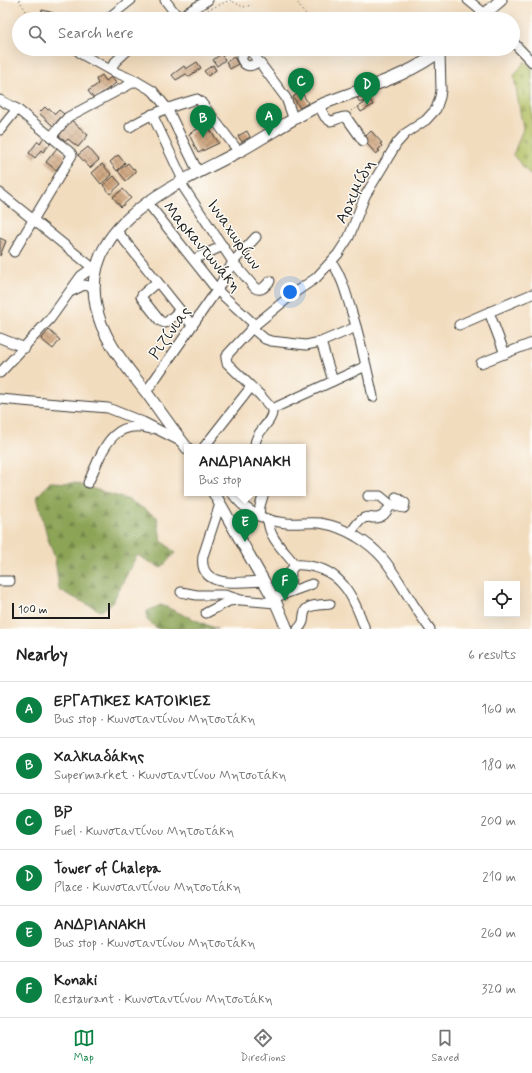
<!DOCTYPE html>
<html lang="en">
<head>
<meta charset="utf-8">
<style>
	:root { --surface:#fff; --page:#f6f6f6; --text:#222; --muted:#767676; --line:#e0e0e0; --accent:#0b8043 }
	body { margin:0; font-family:Mynerve,sans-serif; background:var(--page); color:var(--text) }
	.controls { position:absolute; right:12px; bottom:12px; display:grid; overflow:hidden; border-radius:0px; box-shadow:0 4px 16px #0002 }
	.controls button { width:36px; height:36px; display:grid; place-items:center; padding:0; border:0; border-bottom:1px solid var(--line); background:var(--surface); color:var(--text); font:20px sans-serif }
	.scale { position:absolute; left:12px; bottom:10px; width:98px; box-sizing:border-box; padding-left:4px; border:2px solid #1c1c1c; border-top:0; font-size:11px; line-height:14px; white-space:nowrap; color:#1c1c1c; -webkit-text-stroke:3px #fdfcf7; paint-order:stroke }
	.you { position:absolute; left:290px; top:292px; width:14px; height:14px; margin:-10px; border:3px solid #fff; border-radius:50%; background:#1a73e8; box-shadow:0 0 0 6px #1a73e833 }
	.badge { display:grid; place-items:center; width:26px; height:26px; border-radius:50%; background:var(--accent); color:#fff; font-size:13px; font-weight:700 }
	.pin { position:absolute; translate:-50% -33px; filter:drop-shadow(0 1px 2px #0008) }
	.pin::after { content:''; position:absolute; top:21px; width:14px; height:12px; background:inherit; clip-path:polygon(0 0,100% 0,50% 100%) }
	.popup { position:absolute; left:184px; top:444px; width:122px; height:52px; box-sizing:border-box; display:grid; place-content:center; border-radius:0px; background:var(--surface); filter:drop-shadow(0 1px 3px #0005); font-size:13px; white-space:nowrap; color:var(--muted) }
	.popup b { font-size:15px; color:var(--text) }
	.popup::after { content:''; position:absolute; left:50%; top:100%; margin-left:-8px; border:8px solid transparent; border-top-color:var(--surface) }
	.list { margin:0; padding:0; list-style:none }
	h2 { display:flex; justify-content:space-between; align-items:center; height:52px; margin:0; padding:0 16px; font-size:17px }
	h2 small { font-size:13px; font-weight:400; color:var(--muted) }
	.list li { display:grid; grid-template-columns:26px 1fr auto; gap:12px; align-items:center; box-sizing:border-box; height:56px; padding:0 16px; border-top:1px solid var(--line) }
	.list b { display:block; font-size:15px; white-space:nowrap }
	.list p { margin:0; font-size:13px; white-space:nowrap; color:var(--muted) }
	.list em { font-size:13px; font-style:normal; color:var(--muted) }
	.icon { flex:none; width:22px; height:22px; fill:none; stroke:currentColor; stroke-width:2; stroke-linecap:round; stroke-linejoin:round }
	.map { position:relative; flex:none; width:532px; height:629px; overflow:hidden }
	.search { position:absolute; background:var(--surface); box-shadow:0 4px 16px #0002; left:12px; right:12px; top:12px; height:44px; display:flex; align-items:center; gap:10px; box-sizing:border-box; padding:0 14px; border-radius:22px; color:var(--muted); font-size:15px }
	.sheet { height:388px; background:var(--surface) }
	nav { display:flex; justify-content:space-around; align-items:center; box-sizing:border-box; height:56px; border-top:1px solid var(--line); background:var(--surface); font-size:11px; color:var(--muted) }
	nav a { display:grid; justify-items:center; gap:2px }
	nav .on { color:var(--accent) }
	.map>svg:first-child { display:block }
</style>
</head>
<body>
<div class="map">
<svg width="532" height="629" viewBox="0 0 532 629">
	<defs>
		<pattern id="forest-firs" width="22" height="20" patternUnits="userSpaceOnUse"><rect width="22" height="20" fill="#8ca456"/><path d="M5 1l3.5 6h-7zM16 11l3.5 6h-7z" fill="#728546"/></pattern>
		<pattern id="cemetery-stones" width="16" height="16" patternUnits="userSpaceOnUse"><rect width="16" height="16" fill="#b1bd5f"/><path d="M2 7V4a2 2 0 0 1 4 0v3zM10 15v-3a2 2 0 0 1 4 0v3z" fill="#98a252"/></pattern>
		<pattern id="building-cross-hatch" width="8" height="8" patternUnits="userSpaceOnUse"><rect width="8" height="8" fill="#cea37c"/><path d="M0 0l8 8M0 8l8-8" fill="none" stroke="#a68465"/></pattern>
	</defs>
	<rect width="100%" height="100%" fill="#fdfcf7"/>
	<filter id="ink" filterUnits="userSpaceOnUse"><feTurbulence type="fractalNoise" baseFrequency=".025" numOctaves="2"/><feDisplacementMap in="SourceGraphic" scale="8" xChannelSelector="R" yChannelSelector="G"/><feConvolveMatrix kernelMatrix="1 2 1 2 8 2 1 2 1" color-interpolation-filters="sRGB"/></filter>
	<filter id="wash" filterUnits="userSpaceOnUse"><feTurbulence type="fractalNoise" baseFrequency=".012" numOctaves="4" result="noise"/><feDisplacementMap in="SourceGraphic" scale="16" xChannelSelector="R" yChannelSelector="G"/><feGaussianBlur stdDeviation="0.9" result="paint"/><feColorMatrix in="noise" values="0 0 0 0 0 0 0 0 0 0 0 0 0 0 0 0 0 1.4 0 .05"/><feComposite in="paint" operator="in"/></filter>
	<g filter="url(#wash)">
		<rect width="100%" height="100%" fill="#f2dcbe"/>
		<g fill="url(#forest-firs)" stroke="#546039">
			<path d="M50,482L75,483L129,500L157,517L161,540L175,553L161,568L137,555L112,603L101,611L59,590L55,558L48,539L37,497Z"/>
			<path d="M161,605L214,628L217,629H158L147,620V611Z"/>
		</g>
		<path fill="url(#cemetery-stones)" stroke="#666c3e" d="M525,61L532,68V177L513,155L523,129L514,76Z"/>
		<g id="blocks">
			<g fill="url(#building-cross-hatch)">
				<path d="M42,10L54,13L53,19H39Z"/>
				<path d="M221,54L225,60L217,66L213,60Z"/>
				<path d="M234,57L238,64L230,69L226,62Z"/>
				<path d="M197,62L201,68L188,77L186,74L176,80L172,75L184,66L186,69Z"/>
				<path d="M213,65L216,70L208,76L204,71Z"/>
				<path d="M102,75L106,81L111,77L116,83L94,99L88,91L98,84L96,79Z"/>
				<path d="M301,91L308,103L300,108L293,97Z"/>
				<path d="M366,91L373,105L361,112L358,107L365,103L364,101L360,103L356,95Z"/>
				<path d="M45,107L48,110L50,109L55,114L59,110L64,114L53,126L39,113Z"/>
				<path d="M71,120L88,135L78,147L68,139L66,141L59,136Z"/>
				<path d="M206,124L219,143L198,153L189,134Z"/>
				<path d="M247,131L250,137L242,142L238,136Z"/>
				<path d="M371,131L382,143L380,144L382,146L378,150L380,151L376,154L363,139Z"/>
				<path d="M44,137L51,143L43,152L41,150L35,158L29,153L38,141L40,143Z"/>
				<path d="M88,147L99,160L90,168L78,155Z"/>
				<path d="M57,148L67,156L56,170L46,162Z"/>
				<path d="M118,155L125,163L117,171L110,162Z"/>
				<path d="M128,163L133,169L134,168L136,172L126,181L118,171Z"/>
				<path d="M102,164L112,175L101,184L92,173Z"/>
				<path d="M114,176L121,184L110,194L103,185Z"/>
				<path d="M123,189L131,198L121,207L113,197Z"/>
				<path d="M0,238L6,241L0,256Z"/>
				<path d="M49,330L60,340L53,349L41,339Z"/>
			</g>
		</g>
	</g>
	<g filter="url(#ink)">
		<use href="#blocks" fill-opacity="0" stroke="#3c3934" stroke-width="1"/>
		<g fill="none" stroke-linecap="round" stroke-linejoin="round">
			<defs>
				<g id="minor">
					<path d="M165,0L178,17"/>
					<path d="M468,0L491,19"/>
					<path d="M30,18L31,19"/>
					<path d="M107,19L131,0"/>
					<path d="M176,19L208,0"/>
					<path d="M513,42L532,62"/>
					<path d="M76,49L83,55L110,70L136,81L153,91L167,108L198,172"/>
					<path d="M257,59L256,63C249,68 244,66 241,58L245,52C251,50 253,54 257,59L286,98L294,120"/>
					<path d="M110,70L115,62L129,49"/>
					<path d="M0,100L17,109L71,153L72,155L14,252"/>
					<path d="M319,106L325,117L330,121C336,121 341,116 346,117L363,141"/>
					<path d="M152,114L183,180"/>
					<path d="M130,127C151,113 173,106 197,99L201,102L239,152"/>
					<path d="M0,130L17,109"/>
					<path d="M51,137L68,117L136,81"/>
					<path d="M180,182L233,262L255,288C262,292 265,286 270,281"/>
					<path d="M0,193L93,268"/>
					<path d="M147,202L217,290L255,325"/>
					<path d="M117,231L192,325"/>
					<path d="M194,259L223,246"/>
					<path d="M332,262C343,279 346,294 352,313C361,341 367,369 373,397"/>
					<path d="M157,282L142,295L141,297L160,321L165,323L167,322L180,310"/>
					<path d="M72,291L84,285L94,287"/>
					<path d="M459,325L489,312"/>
					<path d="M252,328L265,339L271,341L306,345L321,342L356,327"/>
					<path d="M0,338L25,348"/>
					<path d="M321,342L333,381"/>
					<path d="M505,354L489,312L532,294"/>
					<path d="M481,363L532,343"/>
					<path d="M0,373L50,319L81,276L88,271L97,267"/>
					<path d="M146,392L217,290L233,262L256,237"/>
					<path d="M0,399L33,402L108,408L143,422L182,442"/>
					<path d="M272,409L366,366"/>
					<path d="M204,447L251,387"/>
					<path d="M255,447C254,431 274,423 272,409L260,395L227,363L226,358L228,354L255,325L294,293L316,278L338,254L349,237L365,196L397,143L406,133L426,120L436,109L440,97L441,90L440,51"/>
					<path d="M88,483C102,454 110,417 151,429"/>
					<path d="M232,493C245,511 264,521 286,523C297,524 308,522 320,523C332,525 346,530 357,537C385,553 393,573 410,599C416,609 423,619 430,629"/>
					<path d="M368,496H380L391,505"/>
					<path d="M220,504L203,556C198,590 242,582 264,581"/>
					<path d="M259,516L260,506L264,493"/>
					<path d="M268,520C269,539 285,551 295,565"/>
					<path d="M351,533C354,528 358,521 364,518C367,517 370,517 373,518C383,519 386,512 391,505L404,508L405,503L396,497"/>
					<path d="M0,581H10"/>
					<path d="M181,592L197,595H225L241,600L276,603"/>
					<path d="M290,592L291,570L295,565C302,564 307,565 314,567C344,573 356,603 365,629"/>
					<path d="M273,598L312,584"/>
					<path d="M206,613L229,601L238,600"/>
					<path d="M298,629C306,621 302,619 305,611C308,604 324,605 330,604"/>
				</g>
				<g id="major">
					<path d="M479,19L501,0"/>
					<path d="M187,448C173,430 160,411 146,392C126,366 102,339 96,306C79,222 180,183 238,152C266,137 292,118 320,105C362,88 407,78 443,49"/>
					<path d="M214,493L276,603L287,629"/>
				</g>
			</defs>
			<use href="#minor" stroke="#3c3934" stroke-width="11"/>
			<use href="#major" stroke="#3c3934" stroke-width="13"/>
			<g stroke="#3c3934" stroke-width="1" stroke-dasharray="1 3" stroke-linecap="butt">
				<path d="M19,0L26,11"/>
				<path d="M296,0L303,12L311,17"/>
				<path d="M208,10L230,0L243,7L252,5"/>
				<path d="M351,111L357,107"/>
			</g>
			<use href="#minor" stroke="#fff" stroke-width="9"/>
			<use href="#major" stroke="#fff" stroke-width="11"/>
		</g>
	</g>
	<g text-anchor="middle" stroke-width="3" stroke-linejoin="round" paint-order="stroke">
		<g font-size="16" fill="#1c1c1c" stroke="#fdfcf7">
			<text transform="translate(354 191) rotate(-64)" y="6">Αρχιμίδη</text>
			<text transform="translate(235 234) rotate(55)" y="6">Ινναχωρίων</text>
			<text transform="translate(203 246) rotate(50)" y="6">Μαρκαντωνάκη</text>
			<text transform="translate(169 332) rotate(-55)" y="6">Ριζίνιας</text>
		</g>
	</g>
</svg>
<div class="controls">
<button><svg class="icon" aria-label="locate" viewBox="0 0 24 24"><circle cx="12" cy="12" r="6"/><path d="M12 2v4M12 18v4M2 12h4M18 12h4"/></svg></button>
</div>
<div class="scale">100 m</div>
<div class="you"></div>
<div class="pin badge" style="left:269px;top:136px">A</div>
<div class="pin badge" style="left:203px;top:138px">B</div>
<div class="pin badge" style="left:301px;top:101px">C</div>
<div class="pin badge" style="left:367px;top:105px">D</div>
<div class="pin badge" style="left:245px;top:542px">E</div>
<div class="popup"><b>ΑΝΔΡΙΑΝΑΚΗ</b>Bus stop</div>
<div class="pin badge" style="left:285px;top:601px">F</div>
<div class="search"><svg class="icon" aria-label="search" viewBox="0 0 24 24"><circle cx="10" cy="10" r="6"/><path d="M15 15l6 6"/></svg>Search here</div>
</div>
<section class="sheet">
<h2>Nearby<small>6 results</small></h2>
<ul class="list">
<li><span class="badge">A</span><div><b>ΕΡΓΑΤΙΚΕΣ ΚΑΤΟΙΚΙΕΣ</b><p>Bus stop · Κωνσταντίνου Μητσοτάκη</p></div><em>160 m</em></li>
<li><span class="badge">B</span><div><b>Χαλκιαδάκης</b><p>Supermarket · Κωνσταντίνου Μητσοτάκη</p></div><em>180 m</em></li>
<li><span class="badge">C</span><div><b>BP</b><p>Fuel · Κωνσταντίνου Μητσοτάκη</p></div><em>200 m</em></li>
<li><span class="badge">D</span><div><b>Tower of Chalepa</b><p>Place · Κωνσταντίνου Μητσοτάκη</p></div><em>210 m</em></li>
<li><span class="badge">E</span><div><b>ΑΝΔΡΙΑΝΑΚΗ</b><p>Bus stop · Κωνσταντίνου Μητσοτάκη</p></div><em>260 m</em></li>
<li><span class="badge">F</span><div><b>Konaki</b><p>Restaurant · Κωνσταντίνου Μητσοτάκη</p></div><em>320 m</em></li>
</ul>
</section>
<nav>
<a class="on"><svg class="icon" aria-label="map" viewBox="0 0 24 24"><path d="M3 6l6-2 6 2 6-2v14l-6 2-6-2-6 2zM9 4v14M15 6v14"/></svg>Map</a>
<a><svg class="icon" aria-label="directions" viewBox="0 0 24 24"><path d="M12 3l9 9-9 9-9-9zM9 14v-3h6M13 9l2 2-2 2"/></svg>Directions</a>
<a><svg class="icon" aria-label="saved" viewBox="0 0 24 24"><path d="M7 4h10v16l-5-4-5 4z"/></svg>Saved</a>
</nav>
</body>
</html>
